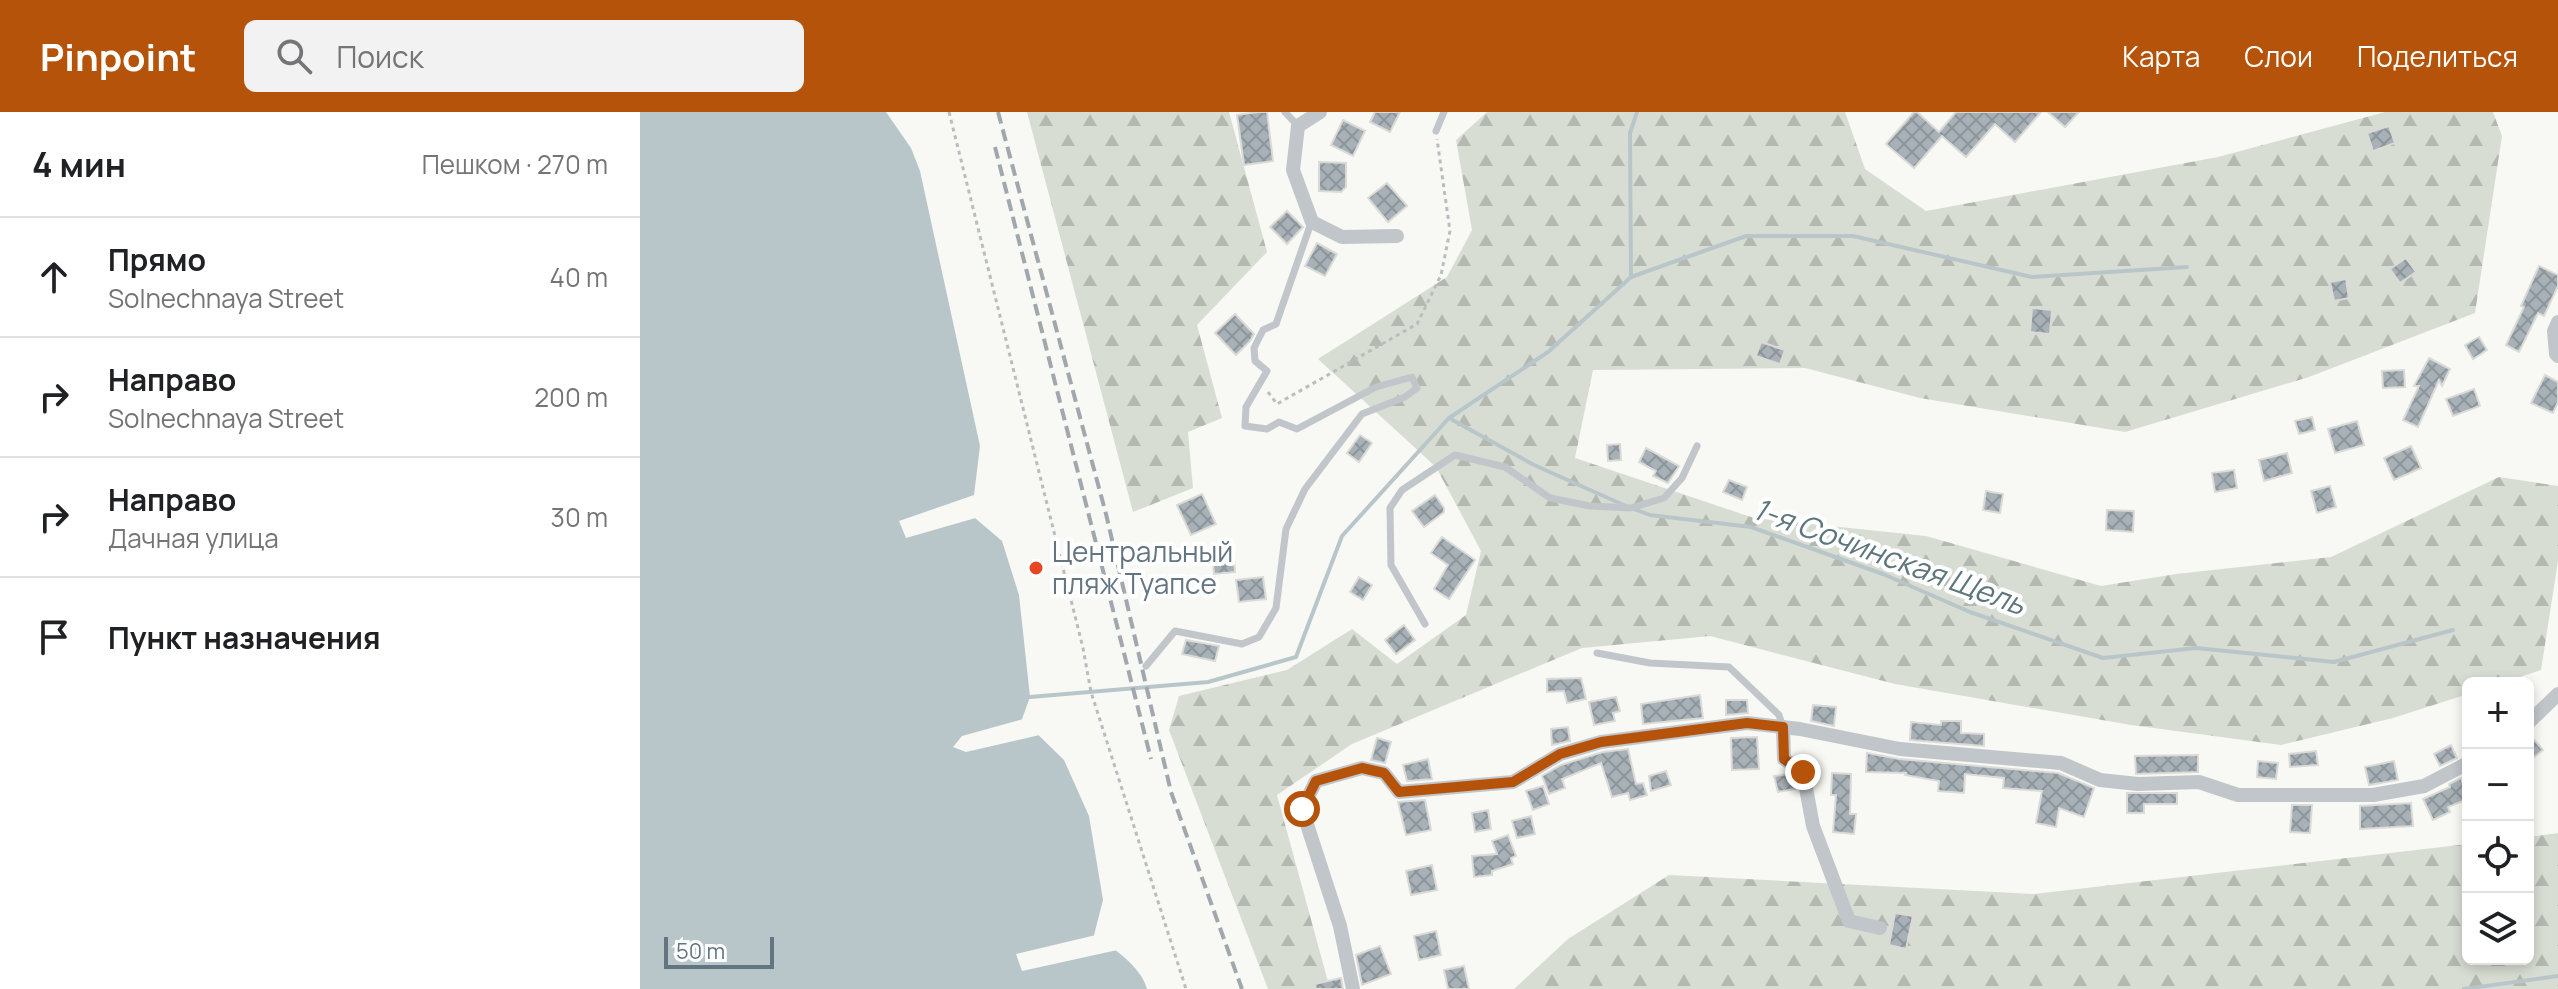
<!DOCTYPE html>
<html lang="ru">
<head>
<meta charset="utf-8">
<style>
	:root { --surface:#fff; --page:#f2f2f2; --text:#202124; --muted:#757577; --line:#e0e0e0; --accent:#b45309 }
	body { margin:0; font-family:Manrope,sans-serif; background:var(--page); color:var(--text) }
	.controls { position:absolute; right:24px; bottom:24px; display:grid; overflow:hidden; border-radius:12px; box-shadow:0 4px 12px #0003 }
	.controls button { width:72px; height:72px; display:grid; place-items:center; padding:0; border:0; border-bottom:2px solid var(--line); background:var(--surface); color:var(--text); font:40px sans-serif }
	.scale { position:absolute; left:24px; bottom:20px; width:110px; box-sizing:border-box; padding-left:8px; border:4px solid #627581; border-top:0; font-size:22px; line-height:28px; white-space:nowrap; color:#627581; -webkit-text-stroke:6px #fff; paint-order:stroke }
	.stop { position:absolute; width:24px; height:24px; margin:-18px; border:6px solid #b45309; border-radius:50%; background:#fff }
	.stop.end { background:#b45309; border-color:#fff; box-shadow:0 2px 8px #0008 }
	.list { margin:0; padding:0; list-style:none }
	h2 { display:flex; justify-content:space-between; align-items:center; height:104px; margin:0; padding:0 32px; font-size:34px }
	h2 small { font-size:26px; font-weight:400; color:var(--muted) }
	.list li { display:grid; grid-template-columns:52px 1fr auto; gap:24px; align-items:center; box-sizing:border-box; height:120px; padding:0 32px; border-top:2px solid var(--line) }
	.list b { display:block; font-size:30px; white-space:nowrap }
	.list p { margin:0; font-size:26px; white-space:nowrap; color:var(--muted) }
	.list em { font-size:26px; font-style:normal; color:var(--muted) }
	.icon { flex:none; width:44px; height:44px; fill:none; stroke:currentColor; stroke-width:2; stroke-linecap:round; stroke-linejoin:round }
	.map { position:relative; flex:none; width:1918px; height:877px; overflow:hidden }
	header { display:flex; align-items:center; gap:48px; box-sizing:border-box; height:112px; padding:0 40px; background:var(--accent); color:#fff }
	header strong { font-size:38px }
	nav { display:flex; gap:44px; margin-inline-start:auto; font-size:28px }
	.search { width:560px; height:72px; background:var(--page); display:flex; align-items:center; gap:20px; box-sizing:border-box; padding:0 28px; border-radius:12px; color:var(--muted); font-size:30px }
	main { display:flex }
	aside { flex:1; background:var(--surface) }
	.map>svg:first-child { display:block }
</style>
</head>
<body>
<header>
<strong>Pinpoint</strong>
<div class="search"><svg class="icon" aria-label="search" viewBox="0 0 24 24"><circle cx="10" cy="10" r="6"/><path d="M15 15l6 6"/></svg>Поиск</div>
<nav><a>Карта</a><a>Слои</a><a>Поделиться</a></nav>
</header>
<main>
<aside>
<h2>4 мин<small>Пешком · 270 m</small></h2>
<ul class="list">
<li><svg class="icon" aria-label="ahead" viewBox="0 0 24 24"><path d="M12 20V5M6 11l6-6 6 6"/></svg><div><b>Прямо</b><p>Solnechnaya Street</p></div><em>40 m</em></li>
<li><svg class="icon" aria-label="right" viewBox="0 0 24 24"><path d="M7 20v-9h11M14 6l5 5-5 5"/></svg><div><b>Направо</b><p>Solnechnaya Street</p></div><em>200 m</em></li>
<li><svg class="icon" aria-label="right" viewBox="0 0 24 24"><path d="M7 20v-9h11M14 6l5 5-5 5"/></svg><div><b>Направо</b><p>Дачная улица</p></div><em>30 m</em></li>
<li><svg class="icon" aria-label="arrive" viewBox="0 0 24 24"><path d="M6 21V4h12l-3 4 3 4H6"/></svg><div><b>Пункт назначения</b></div></li>
</ul>
</aside>
<div class="map">
<svg width="1918" height="877" viewBox="0 0 1918 877">
	<defs>
		<pattern id="forest-firs" width="22" height="20" patternUnits="userSpaceOnUse" patternTransform="scale(2)"><rect width="22" height="20" fill="#d8ddd4"/><path d="M5 1l3.5 6h-7zM16 11l3.5 6h-7z" fill="#b3b8b1"/></pattern>
		<pattern id="building-cross-hatch" width="8" height="8" patternUnits="userSpaceOnUse" patternTransform="scale(2)"><rect width="8" height="8" fill="#a8b1b7"/><path d="M0 0l8 8M0 8l8-8" fill="none" stroke="#8c959a"/></pattern>
	</defs>
	<rect width="100%" height="100%" fill="#f8f8f5"/>
	<g fill="url(#forest-firs)">
		<path d="M387,0H589L627,140L557,213L582,306L548,320L553,376L493,400Z"/>
		<path d="M847,0H1205L1225,57L1286,99L1578,45L1745,0H1853L1862,24L1835,201L1669,265L1485,320L1280,286L1165,256L953,258L935,346L1114,406L1286,424L1461,474L1536,462L1691,445L1859,365L1918,374V449L1901,558L1862,571H1828V582L1753,606L1641,633L1491,613L1255,572L1070,524L942,536L712,632L637,683L690,877H628L529,618L539,584L647,558L712,517L757,552L826,503L841,439L796,355L678,247L807,165L832,118L816,28Z"/>
		<path d="M1918,721V877H874L928,827L1029,763L1394,782L1828,732V847H1888V725Z"/>
	</g>
	<path fill="#b8c6c9" d="M0,0H246L271,36L280,59L340,334L334,383L335,406L362,429L379,483L390,585L382,607L424,648L449,704L463,788L454,823C473,836 501,854 507,877H0Z"/>
	<g fill="#f8f8f5">
		<path d="M334,383H338L339,405L266,426L259,409Z"/>
		<path d="M387,606L404,622L326,640L313,635L322,624Z"/>
		<path d="M460,822L482,837L382,859L376,842Z"/>
	</g>
	<g fill="none" stroke-linecap="round" stroke-linejoin="round">
		<g stroke="#b8c6c9" stroke-width="4">
			<path d="M991,165L1106,124H1213L1392,165L1547,155"/>
			<path d="M809,306L908,240L991,165L990,21L997,0"/>
			<path d="M994,397L1010,403L1111,415L1243,462L1330,500L1463,546L1556,536L1694,550L1813,518"/>
			<path d="M390,585L568,570L656,545L702,424L809,306L894,353L986,394"/>
			<path d="M1824,877L1918,864"/>
		</g>
	</g>
	<g fill="url(#building-cross-hatch)" stroke="#dadad7" stroke-width="2">
		<path d="M618,0H627L633,49L604,53L597,3Z"/>
		<path d="M735,0H760L750,20L730,10Z"/>
		<path d="M1274,0H1277L1299,20L1316,0H1401L1375,30L1355,12L1326,45L1302,24L1274,56L1246,32Z"/>
		<path d="M1408,0H1439L1425,15Z"/>
		<path d="M703,8L725,19L713,44L691,33Z"/>
		<path d="M1749,14L1755,31L1733,39L1727,21Z"/>
		<path d="M679,50L706,51V75L701,80L679,79Z"/>
		<path d="M747,71L767,94L748,110L728,86Z"/>
		<path d="M647,99L663,115L647,132L630,115Z"/>
		<path d="M677,131L697,142L685,164L665,154Z"/>
		<path d="M1766,146L1776,160L1760,171L1750,157Z"/>
		<path d="M1899,154L1918,163V174L1904,204L1898,201L1879,240L1866,233L1884,195L1881,194Z"/>
		<path d="M1706,167L1709,186L1694,189L1690,170Z"/>
		<path d="M1392,196L1412,198L1410,222L1390,220Z"/>
		<path d="M595,202L614,222L610,229L596,243L575,221Z"/>
		<path d="M1839,225L1847,238L1833,247L1825,233Z"/>
		<path d="M1121,230L1145,238L1140,252L1116,244Z"/>
		<path d="M1789,246L1810,257L1802,274L1799,268L1778,315L1763,308L1779,274H1774Z"/>
		<path d="M1764,258L1765,275L1743,276L1742,259Z"/>
		<path d="M1905,263L1918,270V290L1913,301L1891,291Z"/>
		<path d="M1834,277L1840,294L1813,304L1806,287Z"/>
		<path d="M1672,305L1675,318L1659,322L1655,309Z"/>
		<path d="M1717,309L1724,333L1695,341L1688,317Z"/>
		<path d="M720,323L732,331L719,350L707,341Z"/>
		<path d="M980,332L981,348L968,349L967,333Z"/>
		<path d="M1771,334L1781,356L1754,368L1744,346Z"/>
		<path d="M1006,336L1039,354L1028,371L1013,364L1016,359L999,350Z"/>
		<path d="M1647,341L1652,361L1624,369L1619,348Z"/>
		<path d="M1594,358L1597,376L1575,380L1572,361Z"/>
		<path d="M1089,368L1107,375L1102,388L1083,380Z"/>
		<path d="M1690,374L1696,395L1677,401L1671,379Z"/>
		<path d="M1346,379L1363,382L1360,401L1343,398Z"/>
		<path d="M562,382L576,412L551,423L537,393Z"/>
		<path d="M795,383L804,396V400L784,415L772,399Z"/>
		<path d="M1467,398L1494,399L1493,420L1466,418Z"/>
		<path d="M802,425L835,448L809,487L794,477L808,453L791,441Z"/>
		<path d="M587,436L588,446L594,445L595,460L574,462L573,451H569L568,438Z"/>
		<path d="M623,465L626,487L599,490L596,468Z"/>
		<path d="M719,465L732,473L723,488L710,480Z"/>
		<path d="M764,513L775,528L756,542L745,528Z"/>
		<path d="M546,528L579,534L575,549L542,542Z"/>
		<path d="M941,566L946,587L927,591L924,579L907,580V567Z"/>
		<path d="M1060,583L1063,606L1003,612L1001,592Z"/>
		<path d="M976,585L980,599L973,601L975,609L954,613L949,590Z"/>
		<path d="M1086,588H1107L1108,601L1086,603Z"/>
		<path d="M1173,593L1196,595L1194,614L1171,609Z"/>
		<path d="M1301,609H1321V621L1344,622V634L1270,628L1271,610L1301,613Z"/>
		<path d="M928,615L930,629L912,633L911,617Z"/>
		<path d="M1888,621L1903,638L1888,650Z"/>
		<path d="M1117,625L1119,657L1092,658L1091,626Z"/>
		<path d="M737,626L751,630L745,651L731,648Z"/>
		<path d="M1811,633L1817,646L1800,654L1794,642Z"/>
		<path d="M988,637L996,672L1003,671L1007,683L990,688L988,681L972,685L961,651L922,667L925,676L909,682L902,664L921,653L963,640Z"/>
		<path d="M1676,639L1678,653L1650,655L1649,642Z"/>
		<path d="M1227,641L1259,647L1418,661L1454,676L1444,705L1419,696L1416,715L1396,711L1402,679L1363,676L1364,666L1325,662L1324,681L1298,679L1299,669L1265,663L1266,661L1226,660Z"/>
		<path d="M1558,643V660L1496,662L1495,644Z"/>
		<path d="M788,647L792,667L767,669L763,653Z"/>
		<path d="M1618,649L1638,651L1636,667L1617,665Z"/>
		<path d="M1754,649L1758,668L1729,673L1725,655Z"/>
		<path d="M1026,659L1031,673L1011,679L1009,664Z"/>
		<path d="M1192,661L1211,662L1210,702H1216L1214,722L1193,720L1196,683H1191Z"/>
		<path d="M1148,662L1152,665L1155,677L1138,680L1134,664Z"/>
		<path d="M1821,666L1828,687L1808,695L1810,700L1793,708L1783,687L1810,675L1809,672Z"/>
		<path d="M903,674L909,692L893,698L886,679Z"/>
		<path d="M1487,681H1537V692H1504V701H1487Z"/>
		<path d="M785,688L791,718L766,723L758,690Z"/>
		<path d="M1771,691L1773,714L1720,717V694Z"/>
		<path d="M1652,693H1672L1670,721L1650,720Z"/>
		<path d="M848,698L851,717L835,720L832,701Z"/>
		<path d="M891,704L895,722L877,726L872,709Z"/>
		<path d="M868,723L876,744L871,746L873,752L852,759V763L834,765L832,744L857,742L852,729Z"/>
		<path d="M792,753L797,778L771,783L766,759Z"/>
		<path d="M1255,801L1273,804L1266,837L1249,833Z"/>
		<path d="M796,819L801,843L779,848L774,824Z"/>
		<path d="M740,834L751,862L722,873L716,843Z"/>
		<path d="M824,854L829,877H808L804,858Z"/>
		<path d="M701,866L703,877H676L675,872Z"/>
	</g>
	<g fill="none" stroke-linecap="round" stroke-linejoin="round">
		<g stroke="#b9bdc0" stroke-width="3" stroke-dasharray="4 4" stroke-linecap="butt">
			<path d="M309,0L443,536L451,580L546,877"/>
			<path d="M628,280L637,292L777,212L801,163L810,119L797,27"/>
		</g>
		<g stroke="#c1c6ca" stroke-width="7">
			<path d="M645,0L658,14"/>
			<path d="M796,19L804,0"/>
			<path d="M785,512L751,453L750,396L762,378L815,343L865,355L910,386L950,394L991,396L1024,386L1042,366L1057,334"/>
			<path d="M957,541L1010,551L1089,555L1139,603L1143,615"/>
			<path d="M506,554L535,519L602,532L619,525L636,496L646,417L665,377L722,302L765,285L777,276L772,265L736,275L657,317L639,310L627,317L605,314L606,295L627,259L615,249L614,236L623,218L636,212L671,111"/>
		</g>
		<g stroke="#c1c6ca" stroke-width="14">
			<path d="M680,0L658,14L653,58L672,110L702,125L757,124"/>
			<path d="M1918,210L1914,219L1916,242L1918,244"/>
			<path d="M1888,611L1918,582"/>
			<path d="M1143,615L1144,647L1163,660L1173,714L1209,809L1240,816"/>
			<path d="M713,877L700,814L662,697L676,669L722,656L744,661L759,680L873,670L920,642L961,630L1107,611L1160,617L1260,637L1421,651L1460,668L1498,672L1559,670L1598,683H1733L1784,674L1828,651"/>
		</g>
		<g stroke="#a0a8ae" stroke-width="4" stroke-dasharray="12 6" stroke-linecap="butt">
			<path d="M358,0L466,402L531,680L602,877"/>
			<path d="M355,35L511,647"/>
		</g>
	</g>
	<g fill="none" stroke-linecap="round" stroke-linejoin="round">
		<path stroke="#b45309" stroke-width="10" d="M662,697L676,669L722,656L744,661L759,680L873,670L920,642L961,630L1107,611L1143,615L1144,647L1163,660"/>
	</g>
	<circle fill="#e94624" stroke="#fff" stroke-width="3" cx="396" cy="456" r="8"/>
	<g text-anchor="middle" stroke-width="8" stroke-linejoin="round" paint-order="stroke">
		<g font-size="28" fill="#627581" stroke="#fff" text-anchor="start">
			<text x="412" y="450">Центральный<tspan x="412" dy="32">пляж Туапсе</tspan></text>
		</g>
		<g font-size="30" font-style="italic" fill="#5d767c" stroke="#fff">
			<text transform="translate(1249 445) rotate(20)" y="10">1-я Сочинская Щель</text>
		</g>
	</g>
</svg>
<div class="controls">
<button>+</button>
<button>−</button>
<button><svg class="icon" aria-label="locate" viewBox="0 0 24 24"><circle cx="12" cy="12" r="6"/><path d="M12 2v4M12 18v4M2 12h4M18 12h4"/></svg></button>
<button><svg class="icon" aria-label="layers" viewBox="0 0 24 24"><path d="M12 4l9 5-9 5-9-5zM3 14l9 5 9-5"/></svg></button>
</div>
<div class="scale">50 m</div>
<div class="stop" style="left:662px;top:697px"></div>
<div class="stop end" style="left:1163px;top:660px"></div>
</div>
</main>
</body>
</html>
